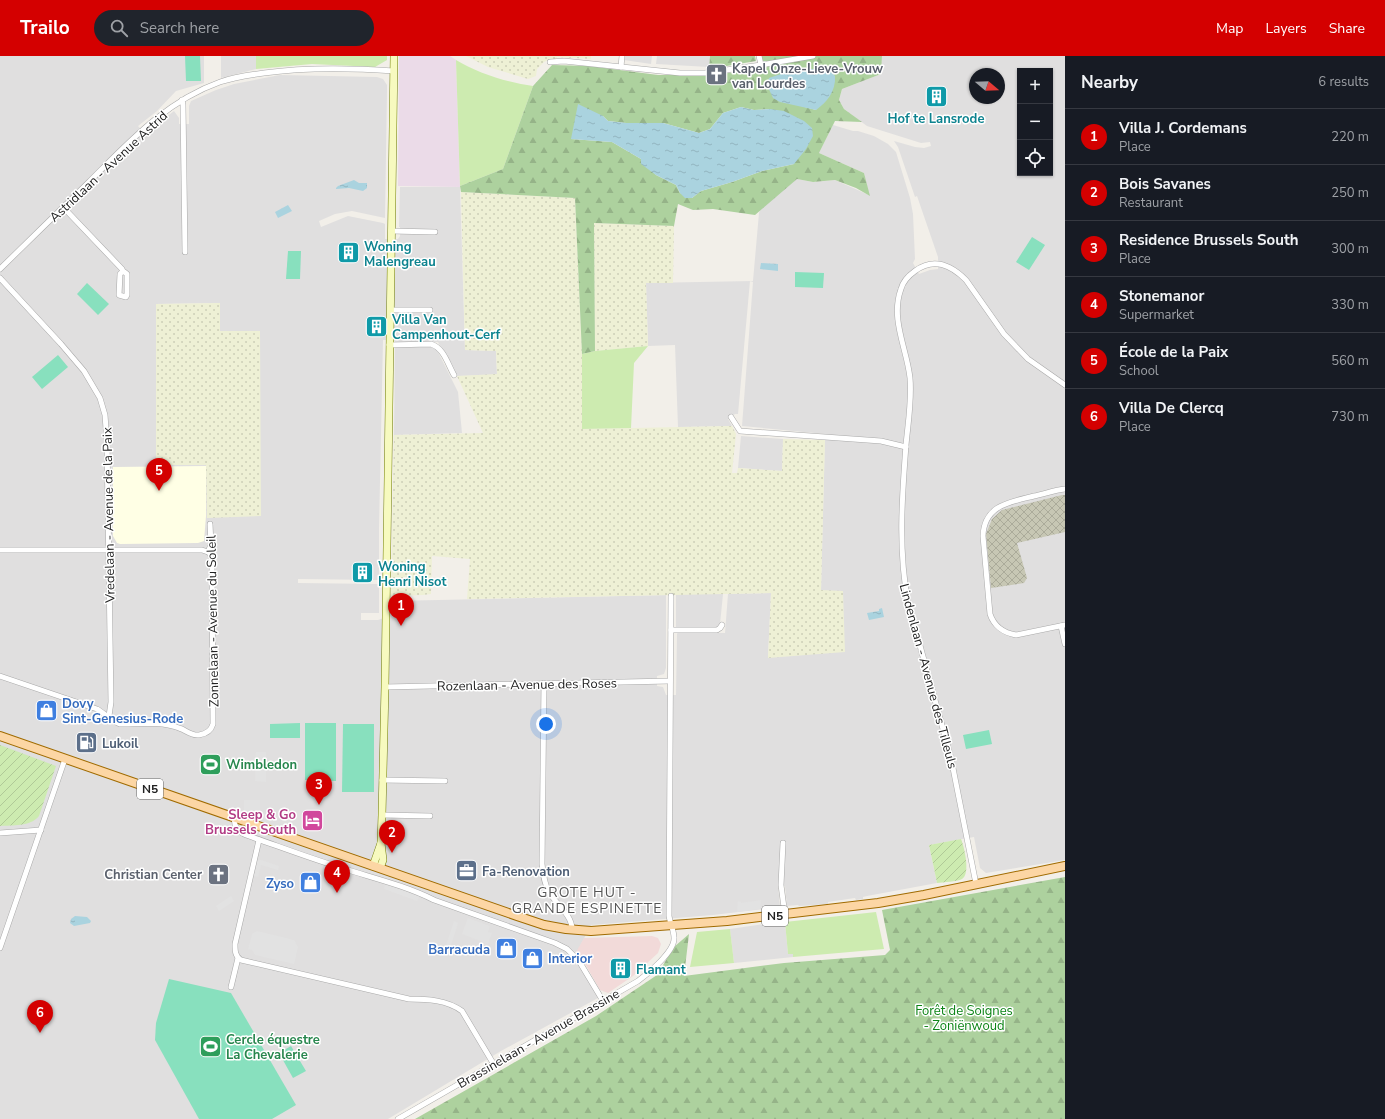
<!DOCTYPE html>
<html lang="en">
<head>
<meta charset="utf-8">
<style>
	:root { --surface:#171b24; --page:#20242c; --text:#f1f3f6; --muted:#9ea1a6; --line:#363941; --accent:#d40000 }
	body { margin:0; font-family:"Nunito Sans",sans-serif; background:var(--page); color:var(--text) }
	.controls { position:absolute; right:12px; top:12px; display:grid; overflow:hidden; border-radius:0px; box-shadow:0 1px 3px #0004 }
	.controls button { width:36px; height:36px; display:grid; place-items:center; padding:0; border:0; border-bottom:1px solid var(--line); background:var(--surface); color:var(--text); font:20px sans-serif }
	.compass { position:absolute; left:969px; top:12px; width:36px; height:36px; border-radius:50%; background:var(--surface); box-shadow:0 1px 3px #0004; rotate:109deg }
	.you { position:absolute; left:546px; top:668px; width:14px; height:14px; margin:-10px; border:3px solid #fff; border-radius:50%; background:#1a73e8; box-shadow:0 0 0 6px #1a73e833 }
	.badge { display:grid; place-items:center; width:26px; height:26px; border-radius:50%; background:var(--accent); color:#fff; font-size:13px; font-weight:700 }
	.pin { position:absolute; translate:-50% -33px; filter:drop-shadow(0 1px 2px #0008) }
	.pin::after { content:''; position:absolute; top:21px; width:14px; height:12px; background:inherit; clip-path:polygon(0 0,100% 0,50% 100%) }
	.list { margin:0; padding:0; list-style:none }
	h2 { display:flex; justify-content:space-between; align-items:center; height:52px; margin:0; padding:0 16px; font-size:17px }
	h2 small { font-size:13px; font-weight:400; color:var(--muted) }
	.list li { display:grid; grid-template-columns:26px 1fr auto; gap:12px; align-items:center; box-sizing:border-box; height:56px; padding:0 16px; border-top:1px solid var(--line) }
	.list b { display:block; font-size:15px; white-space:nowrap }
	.list p { margin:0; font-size:13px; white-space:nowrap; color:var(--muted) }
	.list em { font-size:13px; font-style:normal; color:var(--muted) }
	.icon { flex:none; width:22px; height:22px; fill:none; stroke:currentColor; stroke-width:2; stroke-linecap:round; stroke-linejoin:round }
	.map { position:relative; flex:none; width:1065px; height:1063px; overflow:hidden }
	header { display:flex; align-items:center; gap:24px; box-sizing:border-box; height:56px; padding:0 20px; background:var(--accent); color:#fff }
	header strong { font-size:19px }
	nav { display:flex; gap:22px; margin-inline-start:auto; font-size:14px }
	.search { width:280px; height:36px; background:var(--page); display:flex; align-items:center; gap:10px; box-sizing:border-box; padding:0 14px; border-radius:22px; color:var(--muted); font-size:15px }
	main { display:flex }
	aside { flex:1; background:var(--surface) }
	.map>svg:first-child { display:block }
</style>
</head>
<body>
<header>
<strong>Trailo</strong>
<div class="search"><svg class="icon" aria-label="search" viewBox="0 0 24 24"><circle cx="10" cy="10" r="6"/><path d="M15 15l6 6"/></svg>Search here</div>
<nav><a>Map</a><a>Layers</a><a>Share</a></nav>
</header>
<main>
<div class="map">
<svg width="1065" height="1063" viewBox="0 0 1065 1063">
	<defs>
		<pattern id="construction-cross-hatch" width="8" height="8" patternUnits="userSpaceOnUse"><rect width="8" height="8" fill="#c7c7b4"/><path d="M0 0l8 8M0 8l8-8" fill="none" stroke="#abab9a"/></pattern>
		<pattern id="farmland-dots" width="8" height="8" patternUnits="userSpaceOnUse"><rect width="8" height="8" fill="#eef0d5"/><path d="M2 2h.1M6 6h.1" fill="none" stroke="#ccceb7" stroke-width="1.8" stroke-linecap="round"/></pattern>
		<pattern id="forest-firs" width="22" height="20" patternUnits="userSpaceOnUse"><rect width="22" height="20" fill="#add19e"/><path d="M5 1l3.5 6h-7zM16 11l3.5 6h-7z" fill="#95b388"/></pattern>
		<pattern id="garden-furrows" width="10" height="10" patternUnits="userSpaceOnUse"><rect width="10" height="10" fill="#cdebb0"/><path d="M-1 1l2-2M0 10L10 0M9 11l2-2" fill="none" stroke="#b0c997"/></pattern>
		<pattern id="water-ripples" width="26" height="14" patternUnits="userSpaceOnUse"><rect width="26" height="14" fill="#aad3df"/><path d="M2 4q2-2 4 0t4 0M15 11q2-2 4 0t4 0" fill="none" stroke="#92b5bf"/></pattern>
	</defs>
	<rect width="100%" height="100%" fill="#f2efe9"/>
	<g fill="#e0dfdf" fill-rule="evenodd">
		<path d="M0,0H204V27L176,35L157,55L138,70L145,78L174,55L179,62V68H189V50L191,45L216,34L234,28L280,19L377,21L383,23L387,29V35L385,162L352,155L335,158L319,165L321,171L348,160L383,167L385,168V183H398L400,180V171H399L400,131H460L465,294L496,295L497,319L457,320L438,286H395L394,284H383L379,473V524L298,523V527L379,528V557H361V564H378L390,560L391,545L666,539V612L664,618L657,620V630L663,631L666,639H676L677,578L678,576L725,577L728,538L771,537L768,601L843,535H821L825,378L742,370L753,226L750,225L738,358H735L728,363L732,370L678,371L675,289L648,290L646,227L753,225L759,157L762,147L797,123L813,126L835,124L869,139L864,117L819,97L833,69L853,75H858L874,80L888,88L896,96L910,142L913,158L915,203L913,207L919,218L930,214L938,213V201L917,140L915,141L898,91L894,85L915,91L924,92L931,90L930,86L921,87L867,70L844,53L839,44L842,33L881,18L882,0H1065V804L986,817L980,812L974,781L929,789L937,827L867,840L863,841V843L856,844L855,842L828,846V848L799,850L798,849L787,850L785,830L778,828L780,851L713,859L591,869L576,898L598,942L501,995L388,1063H0ZM1020,15H1050V117H1020ZM975,18H999V42H975ZM219,247L220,275H260L207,461V409H156V248Z"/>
		<path d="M221,0H256V13L221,22Z"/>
		<path d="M624,0H652L651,8L624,4Z"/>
		<path d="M657,0H710L709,11L656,8Z"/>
		<path d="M431,290L436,292L458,336L462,377L394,379L395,292L396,291Z"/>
		<path d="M741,380L783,383L782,415L738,412Z"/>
		<path d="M676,538H723L720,568L718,572H676Z"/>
		<path d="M777,866H785L788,898H793V901L734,907L730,873Z"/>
	</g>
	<path fill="#f2dad9" d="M652,880L658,882L661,888L658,897L633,920L608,937L600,934L584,906L575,898L584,882Z"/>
	<path fill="#ebdbe8" d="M399,0H450L456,4L460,131L398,130Z"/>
	<path fill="#ffffe5" d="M206,410V460L204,485L198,487L120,488L117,487L113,480V411Z"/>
	<path fill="url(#construction-cross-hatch)" d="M1062,439H1065V476L1017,487L1027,522L1024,527L991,532L986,478L992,463L1002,454Z"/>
	<g fill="url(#farmland-dots)">
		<path d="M466,0H591V3L557,1V3H550L544,6L537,13L536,20L528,23L488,11Z"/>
		<path d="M461,136L575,142L582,298V373L732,370L736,378L732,417H737L738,412L782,415L783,383L825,384L821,534L843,535L845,596L768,602L771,537L467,543L470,503L432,500L431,538L423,539L391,540L394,379L483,377L457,320L497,318L496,295L465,294Z"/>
		<path d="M594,167L674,170L673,227H646L648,290L595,295Z"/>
		<path d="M220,247V275H260L261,460L207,462L206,409H156V248Z"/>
	</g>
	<g fill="#cdebb0">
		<path d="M256,0H387V4L375,11L312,8L256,13Z"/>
		<path d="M456,4C477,17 509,27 533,30L503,113L460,130Z"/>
		<path d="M648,290L634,307L631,372L582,373V298L595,295Z"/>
		<path d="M876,856L884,893L793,901V898H788L785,866Z"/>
		<path d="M730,873L734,907L690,911L697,876Z"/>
	</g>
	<g fill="url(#forest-firs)" fill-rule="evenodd">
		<path d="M710,0H755L756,5L709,13Z"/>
		<path d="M761,0H882L881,18L842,33L839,44L844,53L862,66L835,65L819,97L864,117L870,140L856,132L835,124L813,126L797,123L755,159L713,153L693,154L678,148L674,170L594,167L595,295L582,298L575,142L461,136L460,130L503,113L533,30L552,9L589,10L658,19H711L763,13ZM805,13L829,14L816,54L794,48L784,17ZM741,51L754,54L770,53L794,108L762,115L732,126L701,135L692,142L680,137L676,129L656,119L641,103L612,86L571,83L603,60L608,65L626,67H663L699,77L710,73L723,57Z"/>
		<path d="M1065,821V1063H415L596,960L657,919L674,891L689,878L684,920L784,907L885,899L890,894L882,854Z"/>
	</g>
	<g fill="url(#garden-furrows)">
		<path d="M0,689L56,710L39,760C30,771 13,769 0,770Z"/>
		<path d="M961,783C964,790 971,818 962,823C957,826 943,826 937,827L929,789Z"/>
	</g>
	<g fill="#88e0be">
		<path d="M185,0H200L201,25H186Z"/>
		<path d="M1032,181L1045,189L1029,214L1016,206Z"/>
		<path d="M288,195H301L300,223H286Z"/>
		<path d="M795,216L824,217L823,232L795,231Z"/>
		<path d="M87,227L109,248L98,259L77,238Z"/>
		<path d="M58,299L68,311L42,333L32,321Z"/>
		<path d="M300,667V682H270V668Z"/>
		<path d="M305,667H336V725L305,724Z"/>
		<path d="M343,668H374V736H342Z"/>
		<path d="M989,674L992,688L966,693L963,679Z"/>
		<path d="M169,923L231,937L296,1049L272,1063H199L155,984L156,967Z"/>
		<path d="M291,990L306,1015L293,1022L279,997Z"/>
	</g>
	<g fill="#e2e2e2">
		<path d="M256,696H266V726L255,725Z"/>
		<rect x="244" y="744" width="16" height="13"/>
		<path d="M258,803L279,810L278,814L261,809L258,821L254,820Z"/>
		<path d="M385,828L413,837L420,840L417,845L384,833Z"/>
		<path d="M231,840L234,845L219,855L216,850Z"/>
		<path d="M761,844L760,853L737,856L738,845L741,846V847Z"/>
		<path d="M468,862L490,870L488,876L492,877L488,888L462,878Z"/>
		<path d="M454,865L458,867L450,892L446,890Z"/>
		<path d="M257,875L294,884L298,891L294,908L255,899L252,894L248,893L252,878Z"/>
	</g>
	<g fill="url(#water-ripples)">
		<path d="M805,13L829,14L835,20C836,35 827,46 816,54L780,46L773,42L767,29L769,22L784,17Z"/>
		<path d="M578,48L603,60L608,65L626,67H663L699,77L710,73L723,57L741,51L754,54L770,53L784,55L804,65L812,72L813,80L806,93L794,108L762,115L732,126L701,135L692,142H685L680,137L676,129L656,119L641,108V103L612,86L571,83Z"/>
		<path d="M354,124L359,127H367V132L363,135L349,132L336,133V132L338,130Z"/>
		<path d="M288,149L292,155L278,162L275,156Z"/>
		<path d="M761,207L778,208V215L760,213Z"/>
		<path d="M882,552L884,561L869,564L867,557L879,555V553Z"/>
		<path d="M75,860L87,861L91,865L90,867L74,870L70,867L71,863Z"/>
	</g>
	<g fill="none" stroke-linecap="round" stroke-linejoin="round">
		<defs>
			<g id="street">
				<path d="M759,0L761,9"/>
				<path d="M550,6L564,5L680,17H705L761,9L813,0"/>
				<path d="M621,11L622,0"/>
				<path d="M182,44L183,49L185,196"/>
				<path d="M63,151L122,213L123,215L120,218L119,239L126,241L127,239V218L123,215"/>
				<path d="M391,175L435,176"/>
				<path d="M0,213C30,184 59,155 89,126C128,87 166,45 220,26C234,21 249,19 264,17C307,11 351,12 394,15"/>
				<path d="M0,222L61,288L84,315L100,342L105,359L107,386L111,646L109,660"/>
				<path d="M390,254H430"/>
				<path d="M389,289L431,288C444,292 448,309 454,319"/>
				<path d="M731,361L740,375L881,385L906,391"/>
				<path d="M1065,433C1055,434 1044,438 1034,440C1010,446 984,449 983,480L990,558C994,570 1004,577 1016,579L1065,569"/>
				<path d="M0,494H202L208,496"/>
				<path d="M1061,570L1065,588"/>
				<path d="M671,574H717L720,572L722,569"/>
				<path d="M0,620L97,653C104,657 113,666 120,668C139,668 160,665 179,672C186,674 191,680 199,679C206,678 211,675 213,668L212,504L210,497L208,496L211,489L210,468"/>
				<path d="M544,627L542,808C543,818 544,827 549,836C556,848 572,859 572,873"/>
				<path d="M385,631L670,625"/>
				<path d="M382,724L445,725"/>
				<path d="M382,759L430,760"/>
				<path d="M235,762C233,771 238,775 246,779C278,790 309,802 342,812C373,822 404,829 434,844L555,887L567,893L579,905L603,945"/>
				<path d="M0,777L41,774"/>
				<path d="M259,784L235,888C235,895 235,900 241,904L409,943C427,943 447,944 462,955L493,1007"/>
				<path d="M783,787L781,829L785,859"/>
				<path d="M976,828L951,702L908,546C898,494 902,441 906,389C908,367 912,344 910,322C907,293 890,263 901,233C903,225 908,220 915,215C934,201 951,209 966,224L1004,278L1028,303L1065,329"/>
				<path d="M0,892L65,703"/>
				<path d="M231,931L238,902"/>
				<path d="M398,1063L638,925C648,918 675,895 674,882C674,874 670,867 669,860L671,540"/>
			</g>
			<g id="secondary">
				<path d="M373,810L381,787"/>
				<path d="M380,812L383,804L381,787L382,759L385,631L394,0"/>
			</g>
			<path id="primary" d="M0,680L517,860L544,869L566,873L591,875L727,865L878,847L924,839L1065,810"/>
		</defs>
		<use href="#street" stroke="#a9a9a9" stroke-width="6"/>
		<use href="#secondary" stroke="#707d05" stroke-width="8"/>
		<use href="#primary" stroke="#a06b00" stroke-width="10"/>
		<use href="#street" stroke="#fff" stroke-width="5"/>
		<use href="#secondary" stroke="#f7fabf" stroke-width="7"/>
		<use href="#primary" stroke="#fcd6a4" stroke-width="8"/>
	</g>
	<defs>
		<symbol id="church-square" viewBox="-11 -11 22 22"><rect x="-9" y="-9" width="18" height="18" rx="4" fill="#6b7280" stroke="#fff"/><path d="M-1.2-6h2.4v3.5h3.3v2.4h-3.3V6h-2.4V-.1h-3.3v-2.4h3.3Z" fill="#fff"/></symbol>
		<symbol id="building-square" viewBox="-11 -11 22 22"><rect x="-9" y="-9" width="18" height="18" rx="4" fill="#0f9aa8" stroke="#fff"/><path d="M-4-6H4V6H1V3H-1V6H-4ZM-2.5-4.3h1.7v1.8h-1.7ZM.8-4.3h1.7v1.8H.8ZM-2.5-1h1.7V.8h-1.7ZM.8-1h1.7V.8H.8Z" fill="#fff"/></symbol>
		<symbol id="shop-square" viewBox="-11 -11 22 22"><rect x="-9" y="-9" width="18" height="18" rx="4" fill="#3f7fe0" stroke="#fff"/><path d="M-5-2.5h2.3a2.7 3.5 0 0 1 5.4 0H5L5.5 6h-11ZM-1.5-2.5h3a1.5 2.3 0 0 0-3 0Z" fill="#fff"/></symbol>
		<symbol id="fuel-square" viewBox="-11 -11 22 22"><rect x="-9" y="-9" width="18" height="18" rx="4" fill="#5c6f8a" stroke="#fff"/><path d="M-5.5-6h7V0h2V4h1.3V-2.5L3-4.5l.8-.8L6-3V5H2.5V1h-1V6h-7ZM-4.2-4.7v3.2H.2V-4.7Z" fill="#fff"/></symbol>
		<symbol id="stadium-square" viewBox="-11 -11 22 22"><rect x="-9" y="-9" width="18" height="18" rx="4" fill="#2e9e5b" stroke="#fff"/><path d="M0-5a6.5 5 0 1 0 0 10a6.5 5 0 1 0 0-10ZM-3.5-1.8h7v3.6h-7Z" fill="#fff"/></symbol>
		<symbol id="hotel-square" viewBox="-11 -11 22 22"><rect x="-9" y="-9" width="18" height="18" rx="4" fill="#d1479c" stroke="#fff"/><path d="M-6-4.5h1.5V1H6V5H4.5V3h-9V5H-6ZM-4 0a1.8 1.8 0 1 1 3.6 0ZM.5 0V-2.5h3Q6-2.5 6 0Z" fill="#fff"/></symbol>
		<symbol id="office-square" viewBox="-11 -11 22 22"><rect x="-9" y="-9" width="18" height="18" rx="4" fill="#5c6f8a" stroke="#fff"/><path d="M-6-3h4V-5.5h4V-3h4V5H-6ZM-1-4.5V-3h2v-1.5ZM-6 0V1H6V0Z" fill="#fff"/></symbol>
	</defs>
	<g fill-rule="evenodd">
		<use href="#church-square" x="704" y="6" width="25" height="25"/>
		<use href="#building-square" x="924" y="28" width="25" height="25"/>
		<use href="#building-square" x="336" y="184" width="25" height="25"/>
		<use href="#building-square" x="364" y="258" width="25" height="25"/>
		<use href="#building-square" x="350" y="504" width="25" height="25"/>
		<use href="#shop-square" x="34" y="642" width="25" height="25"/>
		<use href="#fuel-square" x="74" y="674" width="25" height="25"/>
		<use href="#stadium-square" x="198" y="696" width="25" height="25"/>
		<use href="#hotel-square" x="300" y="752" width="25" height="25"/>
		<use href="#office-square" x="454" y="802" width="25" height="25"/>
		<use href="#church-square" x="206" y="806" width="25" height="25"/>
		<use href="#shop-square" x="298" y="814" width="25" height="25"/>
		<use href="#shop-square" x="494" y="880" width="25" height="25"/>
		<use href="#shop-square" x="520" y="890" width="25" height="25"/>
		<use href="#building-square" x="608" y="900" width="25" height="25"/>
		<use href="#stadium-square" x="198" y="978" width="25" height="25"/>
	</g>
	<g text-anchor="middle" stroke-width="3" stroke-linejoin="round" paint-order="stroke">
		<g fill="#fff" stroke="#646464" stroke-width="1">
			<rect x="137" y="723" width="26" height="20" rx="3"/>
			<rect x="762" y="850" width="26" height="20" rx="3"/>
		</g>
		<g font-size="12" font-weight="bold" fill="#222">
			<text x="150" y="737">N5</text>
			<text x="775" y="864">N5</text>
		</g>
		<g font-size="13" font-weight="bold" fill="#5b616d" stroke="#fff" text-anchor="start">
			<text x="732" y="17">Kapel Onze-Lieve-Vrouw<tspan x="732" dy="15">van Lourdes</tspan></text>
			<text x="202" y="823" text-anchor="end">Christian Center</text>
		</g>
		<g font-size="13" font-weight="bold" fill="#0d838f" stroke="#fff" text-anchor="start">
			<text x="936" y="67" text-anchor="middle">Hof te Lansrode</text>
			<text x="364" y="195">Woning<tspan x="364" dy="15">Malengreau</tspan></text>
			<text x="392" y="268">Villa Van<tspan x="392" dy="15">Campenhout-Cerf</tspan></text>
			<text x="378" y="515">Woning<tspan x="378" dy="15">Henri Nisot</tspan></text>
			<text x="636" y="918">Flamant</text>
		</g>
		<g font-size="13" fill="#222" stroke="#fff">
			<text transform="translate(108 110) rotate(-43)" y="5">Astridlaan - Avenue Astrid</text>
			<text transform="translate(108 459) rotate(-91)" y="5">Vredelaan - Avenue de la Paix</text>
			<text transform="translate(212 565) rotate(-91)" y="5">Zonnelaan - Avenue du Soleil</text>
			<text transform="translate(929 620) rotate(75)" y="5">Lindenlaan - Avenue des Tilleuls</text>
			<text transform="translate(527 628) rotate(-1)" y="5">Rozenlaan - Avenue des Roses</text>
			<text transform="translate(538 982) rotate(-30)" y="5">Brassinelaan - Avenue Brassine</text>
		</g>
		<g font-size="13" font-weight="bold" fill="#366cbe" stroke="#fff" text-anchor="start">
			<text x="62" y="652">Dovy<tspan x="62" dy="15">Sint-Genesius-Rode</tspan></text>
			<text x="294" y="832" text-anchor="end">Zyso</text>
			<text x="490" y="898" text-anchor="end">Barracuda</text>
			<text x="548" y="907">Interior</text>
		</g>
		<g font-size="13" font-weight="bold" fill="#4e5e75" stroke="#fff" text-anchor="start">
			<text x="102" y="692">Lukoil</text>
			<text x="482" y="820">Fa-Renovation</text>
		</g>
		<g font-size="13" font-weight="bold" fill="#27864d" stroke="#fff" text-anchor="start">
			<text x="226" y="713">Wimbledon</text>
			<text x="226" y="988">Cercle équestre<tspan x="226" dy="15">La Chevalerie</tspan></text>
		</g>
		<g font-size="13" font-weight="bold" fill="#b23c85" stroke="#fff" text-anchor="end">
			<text x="296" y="763">Sleep &amp; Go<tspan x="296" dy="15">Brussels South</tspan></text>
		</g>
		<g font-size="13" fill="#0c8416" stroke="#fff">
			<text x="964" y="959">Forêt de Soignes<tspan x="964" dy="15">- Zoniënwoud</tspan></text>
		</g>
		<g font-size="14" letter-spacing="1" fill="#555" stroke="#fff">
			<text x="587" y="841">GROTE HUT -<tspan x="587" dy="16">GRANDE ESPINETTE</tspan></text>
		</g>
	</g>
</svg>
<div class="controls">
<button>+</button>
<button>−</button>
<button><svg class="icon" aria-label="locate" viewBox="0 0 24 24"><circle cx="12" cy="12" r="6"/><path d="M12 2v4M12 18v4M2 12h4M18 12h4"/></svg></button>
</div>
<svg class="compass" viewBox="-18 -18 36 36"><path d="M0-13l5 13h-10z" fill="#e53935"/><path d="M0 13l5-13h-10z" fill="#9ea1a6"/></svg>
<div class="you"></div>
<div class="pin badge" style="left:401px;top:570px">1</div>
<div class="pin badge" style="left:392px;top:797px">2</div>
<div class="pin badge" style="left:319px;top:749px">3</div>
<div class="pin badge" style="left:337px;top:837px">4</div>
<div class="pin badge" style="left:159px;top:435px">5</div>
<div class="pin badge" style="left:40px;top:977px">6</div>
</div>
<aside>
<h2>Nearby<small>6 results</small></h2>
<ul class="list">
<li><span class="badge">1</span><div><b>Villa J. Cordemans</b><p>Place</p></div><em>220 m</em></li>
<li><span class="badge">2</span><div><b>Bois Savanes</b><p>Restaurant</p></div><em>250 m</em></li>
<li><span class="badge">3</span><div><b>Residence Brussels South</b><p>Place</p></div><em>300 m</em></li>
<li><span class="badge">4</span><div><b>Stonemanor</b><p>Supermarket</p></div><em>330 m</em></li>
<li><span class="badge">5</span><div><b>École de la Paix</b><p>School</p></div><em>560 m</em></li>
<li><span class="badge">6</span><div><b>Villa De Clercq</b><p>Place</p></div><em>730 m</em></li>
</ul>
</aside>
</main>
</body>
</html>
